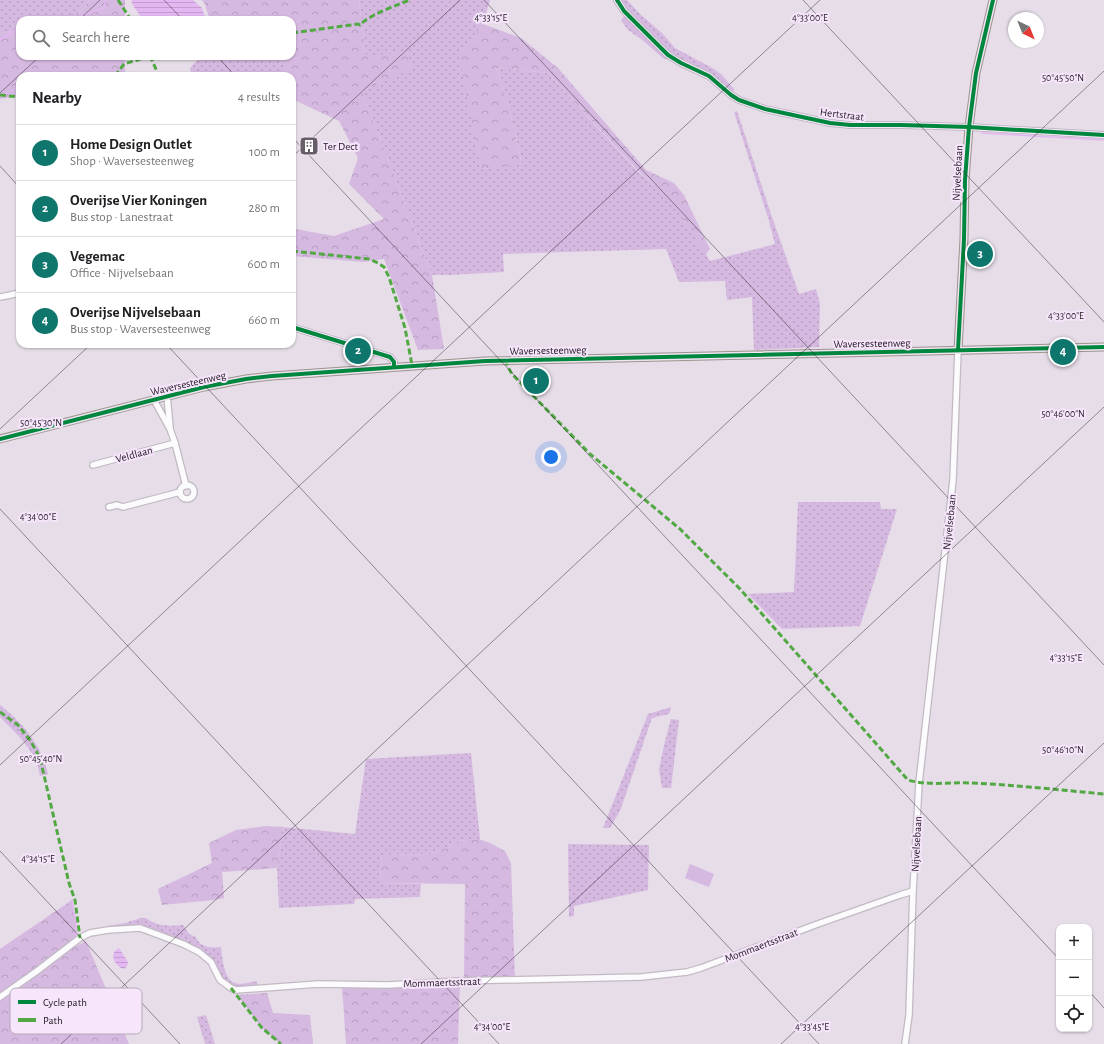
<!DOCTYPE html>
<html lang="en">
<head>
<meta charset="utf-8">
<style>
	:root { --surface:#fff; --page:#f6f6f6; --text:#202124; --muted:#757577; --line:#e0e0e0; --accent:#0f766e }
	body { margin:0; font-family:"Alegreya Sans",sans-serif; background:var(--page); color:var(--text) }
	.controls { position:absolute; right:12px; bottom:12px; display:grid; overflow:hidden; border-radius:8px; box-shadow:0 1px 3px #0004 }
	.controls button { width:36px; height:36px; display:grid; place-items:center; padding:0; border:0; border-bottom:1px solid var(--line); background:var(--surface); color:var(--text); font:20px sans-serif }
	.compass { position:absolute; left:1008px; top:12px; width:36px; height:36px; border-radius:50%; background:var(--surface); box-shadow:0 1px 3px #0004; rotate:137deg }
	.you { position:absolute; left:551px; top:457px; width:14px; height:14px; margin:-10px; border:3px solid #fff; border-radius:50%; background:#1a73e8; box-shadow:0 0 0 6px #1a73e833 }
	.badge { display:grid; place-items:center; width:26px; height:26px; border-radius:50%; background:var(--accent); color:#fff; font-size:13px; font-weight:700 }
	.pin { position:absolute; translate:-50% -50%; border:2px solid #fff; box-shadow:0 1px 4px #0006 }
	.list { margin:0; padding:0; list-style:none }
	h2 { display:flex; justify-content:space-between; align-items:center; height:52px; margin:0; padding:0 16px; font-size:17px }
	h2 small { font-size:13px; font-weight:400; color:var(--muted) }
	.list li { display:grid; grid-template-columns:26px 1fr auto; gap:12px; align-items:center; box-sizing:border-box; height:56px; padding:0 16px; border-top:1px solid var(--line) }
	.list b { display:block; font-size:15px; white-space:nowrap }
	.list p { margin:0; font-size:13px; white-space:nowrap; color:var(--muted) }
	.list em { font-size:13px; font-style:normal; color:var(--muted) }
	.icon { flex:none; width:22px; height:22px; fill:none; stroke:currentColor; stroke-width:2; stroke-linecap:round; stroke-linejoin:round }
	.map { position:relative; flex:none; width:1104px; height:1044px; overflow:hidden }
	.search { position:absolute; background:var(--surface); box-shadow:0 1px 3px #0004; left:16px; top:16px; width:280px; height:44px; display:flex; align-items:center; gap:10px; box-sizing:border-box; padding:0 14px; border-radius:12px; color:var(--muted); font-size:15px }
	.panel { position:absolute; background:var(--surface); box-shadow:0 1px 3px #0004; left:16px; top:72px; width:280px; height:276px; border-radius:12px }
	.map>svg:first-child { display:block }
</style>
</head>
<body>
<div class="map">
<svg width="1104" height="1044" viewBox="0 0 1104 1044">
	<defs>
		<pattern id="grass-dots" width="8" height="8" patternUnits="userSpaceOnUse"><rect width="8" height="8" fill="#d6b9e0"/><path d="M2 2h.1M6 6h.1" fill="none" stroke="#b79ec0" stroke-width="1.8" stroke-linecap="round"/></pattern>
		<pattern id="forest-crowns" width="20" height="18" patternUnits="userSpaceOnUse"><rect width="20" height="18" fill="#d6b9e0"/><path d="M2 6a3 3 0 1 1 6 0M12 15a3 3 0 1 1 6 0" fill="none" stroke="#b79ec0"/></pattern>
		<pattern id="water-rules" width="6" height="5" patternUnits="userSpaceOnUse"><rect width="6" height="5" fill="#e3b7f1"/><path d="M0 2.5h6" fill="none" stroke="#c29dce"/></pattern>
	</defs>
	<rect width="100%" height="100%" fill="#e6dde9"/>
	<g fill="url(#grass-dots)">
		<path d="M0,0H89C80,22 40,20 20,20V28L0,34Z"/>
		<path d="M359,0H490L483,24L460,55L481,169L522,164L510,110L497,68L548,73L638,172L663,191L676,206L710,261L775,244L769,221L734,112L737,111L773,220L799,294L816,289L820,304L819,347L754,350L752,297L727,300L725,281L679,282L666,249L503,254L504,272L449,275H432L362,91L412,68L407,52L366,57Z"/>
		<path d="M620,0H627L640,14L662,33L675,48L714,69L722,75L734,89L733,93L669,53L628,13Z"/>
		<path d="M624,16L628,19L669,58L668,59H664L641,39L628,30L621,20Z"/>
		<path d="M201,56H272L283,63V76H192L190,68Z"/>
		<path d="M798,502H880L881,509H897L860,626L782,629L748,594L794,592Z"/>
		<path d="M0,705C23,724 41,743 48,774L40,776C39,771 38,765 36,761C29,745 12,729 0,717Z"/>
		<path d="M671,707L669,714L652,718L620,811L610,828H603L648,714Z"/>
		<path d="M671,719L679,720L671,788H662L659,770L664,745Z"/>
		<path d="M471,753L480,839L457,841L446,848L430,854L382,855L380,883L421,884L420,897L355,899L354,904L279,908L277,868L284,828L282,827L355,834L366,759Z"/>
		<path d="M568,844L649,845L648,890L574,906V916L569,917Z"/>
		<path d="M141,918H146C157,927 170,926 183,925L189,934L196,937C200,948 211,948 221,947C222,956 224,980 235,983C241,985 250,982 257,981L258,989L236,990L221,979L199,950L180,939L150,929L108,928L107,926L125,923Z"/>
		<path d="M206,1015L215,1044H205L197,1017Z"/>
	</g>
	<g fill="url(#forest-crowns)">
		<path d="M89,0H125V20H50C64,16 83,15 89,0Z"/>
		<path d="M201,0H359L366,56L408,52L412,69L362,91L432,275L444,349L418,350L384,259L363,262L292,256V225L295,229L334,236L384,219L349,184L358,158L339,121L292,99V76H283V63L272,56H292V20H210L204,2Z"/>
		<path d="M483,24L521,38L558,68L646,170L674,183L684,195L710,249L705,255L675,206L663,191L639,172L548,73L497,68L510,110L522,165L481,169L459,56Z"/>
		<path d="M20,28V56H125V76H20V96L0,99V34Z"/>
		<path d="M266,826L284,827L277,868L222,872L224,898L214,900L162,905L158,889L212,863L209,843L236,830Z"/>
		<path d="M479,839L490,843L505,851L511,863L515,980L464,981L465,884L380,883L382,855L430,854L446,848L457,841Z"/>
		<path d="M72,900L76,924V941L54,957L86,941L129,1044H0V949Z"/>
		<path d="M460,983L458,1044H346L342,986Z"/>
		<path d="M267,993L273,1013L310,1015L313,1044H281L262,1028L237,995Z"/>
	</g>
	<path fill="#d6b9e0" d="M690,864L714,874L709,887L685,878Z"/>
	<g fill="url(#water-rules)">
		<path d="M132,0H193L202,8L206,20H143L132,4Z"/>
		<path d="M119,948L128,962L127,966L124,969C115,967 108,953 119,948Z"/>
	</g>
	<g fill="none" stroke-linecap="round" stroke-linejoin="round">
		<g stroke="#e3b7f1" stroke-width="1.5">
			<path d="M51,20L56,16L70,20L104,8L106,0"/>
			<path d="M0,39L3,38L20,27"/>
			<path d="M0,93L10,94"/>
			<path d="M982,133L1104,140"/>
			<path d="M72,900L76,924V938"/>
			<path d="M0,993L38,967"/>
		</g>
		<defs>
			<g id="minor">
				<path d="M617,0L624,11L668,55L681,63L709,76L731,95L739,100L765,109L830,123L850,125H901L969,127L1104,135"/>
				<path d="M0,297L20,293"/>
				<path d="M292,327L390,357L394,362V367"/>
				<path d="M167,396L170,427"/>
				<path d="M154,400L170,429L175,443L186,486"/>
				<path d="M93,465L175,443"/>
				<circle cx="187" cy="492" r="7"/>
				<path d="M109,507L117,505L123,507L180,492"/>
				<path d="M0,997L37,971L80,938L90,933L108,930L140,928L183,944L199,952L211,962L220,980L231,988L236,990L318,984L388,985L458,981L641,977L687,972L701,968L815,925L900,895L913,891"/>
				<path d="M905,1044L909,1015L913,891L919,783L953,480L958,350"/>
			</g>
			<g id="major">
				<path d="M958,350L964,239L965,180L969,127L976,73L993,0"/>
				<path d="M0,439L204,387L246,379L272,376L485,361L1104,347"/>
			</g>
		</defs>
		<use href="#minor" stroke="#c1bac3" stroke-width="8"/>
		<use href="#major" stroke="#9d9490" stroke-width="9"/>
		<use href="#minor" stroke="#fbfafc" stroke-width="5.5"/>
		<use href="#major" stroke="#e3dfdb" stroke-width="7"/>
		<g stroke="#52a943" stroke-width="3" stroke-dasharray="6 3" stroke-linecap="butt">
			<path d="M118,0L131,20"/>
			<path d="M292,33L358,24L360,25C367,16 399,4 410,0"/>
			<path d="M150,56L159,76"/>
			<path d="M115,76L124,64L144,58L152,59L164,56"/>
			<path d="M0,95L20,97"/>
			<path d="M292,251L369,259L378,263L384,267L389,277L405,328L412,365"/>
			<path d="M505,360L508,367L512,374L590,454L680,529L741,590L908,780C929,786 951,782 972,783C1016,785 1060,790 1104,794"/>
			<path d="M0,712L18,725L30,740L40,758L69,883L75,900L80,938"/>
			<path d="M231,988L262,1028L281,1044"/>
		</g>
		<defs>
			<g id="cycleway">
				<path d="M617,0L624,11L668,55L681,63L709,76L731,95L739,100L765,109L830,123L850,125H901L969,127L1104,135"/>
				<path d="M292,327L390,357L394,362V367"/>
				<path d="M958,350L964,239L965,180L969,127L976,73L993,0"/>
				<path d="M0,439L204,387L246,379L272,376L485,361L1104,347"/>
			</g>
		</defs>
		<use href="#cycleway" stroke="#f6e5fb" stroke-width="6"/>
		<use href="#cycleway" stroke="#00873e" stroke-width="4"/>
	</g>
	<path fill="none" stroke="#201a22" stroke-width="1" stroke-opacity="0.45" d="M164,0L183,20M484,0L1104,665M803,0L1104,322M79,20L100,0M217,56L235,76M0,93L40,56M292,137L1059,959M292,157L460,0M0,166L20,188M166,344L819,1044M0,429L91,344M0,509L499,1044M0,765L820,0M0,851L180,1044M1089,991L1104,1008M61,1044L1104,71M421,1044L1104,407M781,1044L1104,743"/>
	<defs>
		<symbol id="building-square" viewBox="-11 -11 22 22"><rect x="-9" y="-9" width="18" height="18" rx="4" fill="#655e68" stroke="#f6e5fb"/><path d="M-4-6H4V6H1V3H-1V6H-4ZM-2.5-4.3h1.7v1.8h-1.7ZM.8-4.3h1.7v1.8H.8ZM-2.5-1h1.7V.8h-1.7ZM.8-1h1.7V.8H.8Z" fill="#fff"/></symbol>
	</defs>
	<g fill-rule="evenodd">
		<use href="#building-square" x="298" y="135" width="22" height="22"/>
	</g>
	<g text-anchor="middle" stroke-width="4" stroke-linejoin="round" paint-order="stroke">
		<g font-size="11" fill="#201a22" stroke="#f6e5fb">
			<text transform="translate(842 114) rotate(7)" y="4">Hertstraat</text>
			<text transform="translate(957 173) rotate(-87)" y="4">Nijvelsebaan</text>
			<text transform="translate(872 343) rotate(-1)" y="4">Waversesteenweg</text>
			<text transform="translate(548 350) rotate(-1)" y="4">Waversesteenweg</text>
			<text transform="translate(188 383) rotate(-13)" y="4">Waversesteenweg</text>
			<text transform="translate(134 454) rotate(-15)" y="4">Veldlaan</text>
			<text transform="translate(949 522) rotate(-84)" y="4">Nijvelsebaan</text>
			<text transform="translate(916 844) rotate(-87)" y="4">Nijvelsebaan</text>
			<text transform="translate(761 945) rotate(-21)" y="4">Mommaertsstraat</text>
			<text transform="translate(442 982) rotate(-2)" y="4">Mommaertsstraat</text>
		</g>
		<g font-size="11" fill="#201a22" stroke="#f6e5fb" text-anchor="start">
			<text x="323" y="150">Ter Dect</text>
		</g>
	</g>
	<rect x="10" y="988" width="132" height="46" rx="6" fill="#f6e5fb" stroke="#b6a8ba" stroke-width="1"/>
	<rect x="18" y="1000" width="18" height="4" fill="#00873e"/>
	<rect x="18" y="1018" width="18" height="4" fill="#52a943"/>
	<g font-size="11" fill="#201a22">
		<text x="43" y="1006">Cycle path</text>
		<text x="43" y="1024">Path</text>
	</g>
	<g font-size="10" text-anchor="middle" fill="#201a22" stroke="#f6e5fb" stroke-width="4" stroke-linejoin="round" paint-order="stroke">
		<text x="810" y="21">4°33'00"E</text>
		<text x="491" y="21">4°33'15"E</text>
		<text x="1063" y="81">50°45'50"N</text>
		<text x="1066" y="319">4°33'00"E</text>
		<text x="1063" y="417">50°46'00"N</text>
		<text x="41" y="426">50°45'30"N</text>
		<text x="38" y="520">4°34'00"E</text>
		<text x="1066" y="661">4°33'15"E</text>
		<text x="1063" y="753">50°46'10"N</text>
		<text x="41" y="762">50°45'40"N</text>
		<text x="38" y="862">4°34'15"E</text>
		<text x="492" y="1030">4°34'00"E</text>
		<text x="812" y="1030">4°33'45"E</text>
	</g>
</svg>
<div class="controls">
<button>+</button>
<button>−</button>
<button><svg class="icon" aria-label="locate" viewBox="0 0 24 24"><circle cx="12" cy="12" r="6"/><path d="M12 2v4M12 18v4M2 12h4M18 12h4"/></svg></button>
</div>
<svg class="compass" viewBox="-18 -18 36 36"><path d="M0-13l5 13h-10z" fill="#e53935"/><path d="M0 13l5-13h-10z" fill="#757577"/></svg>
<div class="you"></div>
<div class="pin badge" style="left:536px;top:381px">1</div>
<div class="pin badge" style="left:358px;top:351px">2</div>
<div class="pin badge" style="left:980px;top:254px">3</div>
<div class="pin badge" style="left:1063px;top:352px">4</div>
<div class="search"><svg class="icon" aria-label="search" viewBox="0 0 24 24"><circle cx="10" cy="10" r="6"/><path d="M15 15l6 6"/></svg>Search here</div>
<section class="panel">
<h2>Nearby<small>4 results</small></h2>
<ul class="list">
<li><span class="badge">1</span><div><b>Home Design Outlet</b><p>Shop · Waversesteenweg</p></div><em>100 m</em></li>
<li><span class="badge">2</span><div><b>Overijse Vier Koningen</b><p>Bus stop · Lanestraat</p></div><em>280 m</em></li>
<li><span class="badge">3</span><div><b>Vegemac</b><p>Office · Nijvelsebaan</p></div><em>600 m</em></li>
<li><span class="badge">4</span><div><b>Overijse Nijvelsebaan</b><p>Bus stop · Waversesteenweg</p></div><em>660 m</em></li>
</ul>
</section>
</div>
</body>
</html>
